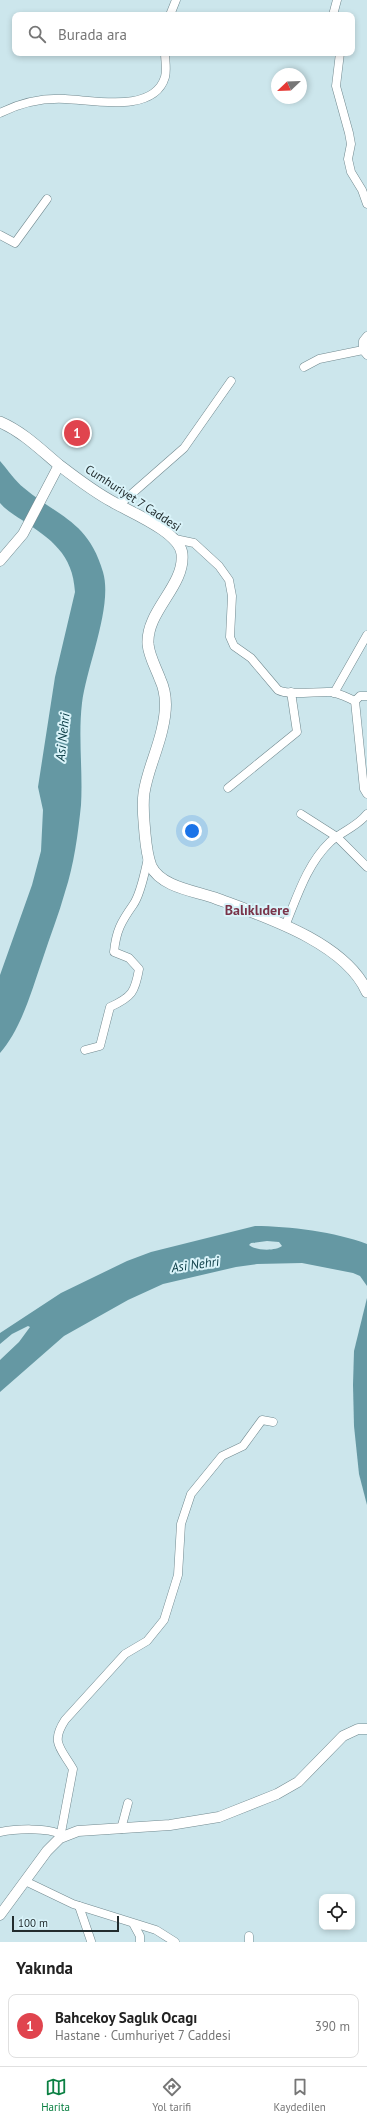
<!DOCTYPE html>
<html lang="tr">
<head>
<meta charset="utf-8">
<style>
	:root { --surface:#fff; --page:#f6f6f6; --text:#222; --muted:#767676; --line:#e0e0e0; --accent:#0b8043 }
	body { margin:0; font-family:"PT Sans",sans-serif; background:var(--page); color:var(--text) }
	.controls { position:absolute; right:12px; bottom:12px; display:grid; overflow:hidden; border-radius:8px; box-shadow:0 2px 6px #0003 }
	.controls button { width:36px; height:36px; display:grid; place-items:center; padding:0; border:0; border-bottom:1px solid var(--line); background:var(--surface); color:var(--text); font:20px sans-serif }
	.compass { position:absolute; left:271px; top:68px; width:36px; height:36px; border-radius:50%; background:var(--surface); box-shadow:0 2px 6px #0003; rotate:247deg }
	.scale { position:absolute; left:12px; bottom:10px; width:107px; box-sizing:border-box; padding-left:4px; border:2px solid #222c2e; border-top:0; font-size:11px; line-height:14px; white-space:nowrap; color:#222c2e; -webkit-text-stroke:3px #d9f3f9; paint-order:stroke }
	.you { position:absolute; left:192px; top:831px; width:14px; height:14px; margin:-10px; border:3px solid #fff; border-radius:50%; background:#1a73e8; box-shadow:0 0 0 6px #1a73e833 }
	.badge { display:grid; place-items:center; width:26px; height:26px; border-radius:50%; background:var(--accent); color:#fff; font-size:13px; font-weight:700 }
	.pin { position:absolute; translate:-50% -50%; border:2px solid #fff; box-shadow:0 1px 4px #0006 }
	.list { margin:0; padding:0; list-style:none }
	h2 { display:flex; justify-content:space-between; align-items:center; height:52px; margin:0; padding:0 16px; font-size:17px }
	h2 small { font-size:13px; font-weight:400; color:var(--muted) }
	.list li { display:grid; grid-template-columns:26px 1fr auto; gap:12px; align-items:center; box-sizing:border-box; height:64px; margin:0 8px 8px; padding:0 8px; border:1px solid var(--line); border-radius:8px }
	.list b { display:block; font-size:15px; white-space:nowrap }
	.list p { margin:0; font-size:13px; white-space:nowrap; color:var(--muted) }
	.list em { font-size:13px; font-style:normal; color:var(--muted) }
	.icon { flex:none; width:22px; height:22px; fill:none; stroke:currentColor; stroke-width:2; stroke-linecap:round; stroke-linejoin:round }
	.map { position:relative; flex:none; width:367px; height:1942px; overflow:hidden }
	.search { position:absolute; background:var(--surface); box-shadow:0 2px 6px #0003; left:12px; right:12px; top:12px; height:44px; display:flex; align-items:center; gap:10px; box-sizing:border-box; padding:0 14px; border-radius:8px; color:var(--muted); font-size:15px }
	.sheet { height:124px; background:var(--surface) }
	nav { display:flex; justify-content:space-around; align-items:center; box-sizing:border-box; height:56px; border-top:1px solid var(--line); background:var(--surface); font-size:11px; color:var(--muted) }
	nav a { display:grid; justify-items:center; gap:2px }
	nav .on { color:var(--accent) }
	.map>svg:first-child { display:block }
</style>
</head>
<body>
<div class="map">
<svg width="367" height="1942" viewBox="0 0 367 1942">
	<rect width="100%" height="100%" fill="#cce6ec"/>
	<g fill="#6598a3" fill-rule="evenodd">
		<path d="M0,461C8,470 15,481 24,488C60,518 88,521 103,572C113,606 87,665 82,703C78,737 83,771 81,805C78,834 74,865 65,892C59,914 50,936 43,958C32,989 22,1028 0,1053V975L32,885L41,851L43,810L38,787L55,677L75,592C73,554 51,539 22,520C14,515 6,510 0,503Z"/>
		<path d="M255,1226C289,1226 336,1232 367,1244V1286L360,1276L353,1273L302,1263L257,1264L236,1267L163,1284L128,1300L64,1336L0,1392V1360L19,1342L30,1327L28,1326L12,1334L0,1344V1333L61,1293L127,1261L151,1252ZM267,1241L279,1242L282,1246C276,1251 256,1251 249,1245L251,1243Z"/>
		<path d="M367,1298V1505L359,1474L354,1426L353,1385L354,1351Z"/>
	</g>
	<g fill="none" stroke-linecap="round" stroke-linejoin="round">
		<defs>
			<g id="minor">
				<path d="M170,15L176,0"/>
				<path d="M333,15L337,0"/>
				<path d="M340,53L336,86L349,133L351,144L348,159L351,172L362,190L367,204"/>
				<path d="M0,113C20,103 43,98 65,99C93,100 154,114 165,77C167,70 165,60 165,53"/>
				<path d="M0,235L15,243L47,199"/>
				<path d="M367,336L363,341V350L367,355"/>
				<path d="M304,367L319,359L363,350"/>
				<path d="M119,505L184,448L231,381"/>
				<path d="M175,539L194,543L219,566L229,580L232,596L230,637L234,646L251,658L278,690C289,696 317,691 331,692C339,693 348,698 355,701L360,696H367"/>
				<path d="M334,693L367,635"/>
				<path d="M355,701L364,789L367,794"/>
				<path d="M228,788L297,732L291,692"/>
				<path d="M301,814L337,837L367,867"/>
				<path d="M285,926C297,897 307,864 330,842C342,831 357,827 367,814"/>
				<path d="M85,1050L100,1046L110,1007C132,997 135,992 139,969L129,958L114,952C116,931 121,922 133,905C141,894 145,871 148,858"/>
				<path d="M121,1829L128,1803"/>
				<path d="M0,1832C14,1829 49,1827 61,1835"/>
				<path d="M60,1838L73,1769C61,1748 50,1743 65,1720L125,1654L147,1641L164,1620L178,1575L181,1524L191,1494L222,1456L243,1446L262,1420L273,1422"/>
				<path d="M25,1881L73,1904L156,1930L175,1942"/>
				<path d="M79,1906L91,1941"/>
				<path d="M134,1925L140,1936V1942"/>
				<path d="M249,1936V1942"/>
			</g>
			<g id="tertiary">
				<path d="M0,561L23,534L59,465"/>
				<path d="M0,1915L47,1851L60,1838L78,1831L170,1825L219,1817L277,1794L298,1782L343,1736L358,1729H367"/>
			</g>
			<path id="secondary" d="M0,422C23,432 40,449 59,465C76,478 94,492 113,502C130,512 180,532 182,554C185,586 146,611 148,644C149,656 156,668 160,679C168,696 166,713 162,730C157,752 147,772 144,793C142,807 144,820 145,834C146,845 147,856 151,866C161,887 195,891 215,898C263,916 345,942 367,992"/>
		</defs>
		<use href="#minor" stroke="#71898f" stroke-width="9"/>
		<use href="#tertiary" stroke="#71898f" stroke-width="11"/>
		<use href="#secondary" stroke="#71898f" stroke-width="12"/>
		<use href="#minor" stroke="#fff" stroke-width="8"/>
		<use href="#tertiary" stroke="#fff" stroke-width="10"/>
		<use href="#secondary" stroke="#fff" stroke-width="11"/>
	</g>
	<g text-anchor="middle" stroke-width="4" stroke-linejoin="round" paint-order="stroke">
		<g font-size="12" fill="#222c2e" stroke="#d9f3f9">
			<text transform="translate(133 498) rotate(33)" y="4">Cumhuriyet 7 Caddesi</text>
		</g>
		<g font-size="13" font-style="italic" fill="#073942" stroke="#d9f3f9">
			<text transform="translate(62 737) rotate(-84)" y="5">Asi Nehri</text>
			<text transform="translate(195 1264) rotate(-8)" y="5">Asi Nehri</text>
		</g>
		<g font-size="14" font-weight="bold" fill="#793348" stroke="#d9f3f9">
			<text x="257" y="915">Balıklıdere</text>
		</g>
	</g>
</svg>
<div class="controls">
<button><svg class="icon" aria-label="locate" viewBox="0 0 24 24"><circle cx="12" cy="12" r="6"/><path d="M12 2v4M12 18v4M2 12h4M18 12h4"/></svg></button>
</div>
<svg class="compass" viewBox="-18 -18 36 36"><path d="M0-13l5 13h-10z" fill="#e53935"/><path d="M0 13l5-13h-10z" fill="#767676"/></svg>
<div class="scale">100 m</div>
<div class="you"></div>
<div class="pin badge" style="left:77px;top:433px;background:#e0444e">1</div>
<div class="search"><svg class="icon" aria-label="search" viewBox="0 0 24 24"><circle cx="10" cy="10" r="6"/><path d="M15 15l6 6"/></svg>Burada ara</div>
</div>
<section class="sheet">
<h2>Yakında<small></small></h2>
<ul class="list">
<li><span class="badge" style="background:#e0444e">1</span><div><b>Bahcekoy Saglık Ocagı</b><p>Hastane · Cumhuriyet 7 Caddesi</p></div><em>390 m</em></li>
</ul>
</section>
<nav>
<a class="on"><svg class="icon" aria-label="map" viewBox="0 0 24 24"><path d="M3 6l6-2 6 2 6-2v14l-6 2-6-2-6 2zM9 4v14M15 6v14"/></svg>Harita</a>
<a><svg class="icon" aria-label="directions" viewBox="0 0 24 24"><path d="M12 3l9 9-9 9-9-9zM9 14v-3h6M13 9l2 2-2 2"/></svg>Yol tarifi</a>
<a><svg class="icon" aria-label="saved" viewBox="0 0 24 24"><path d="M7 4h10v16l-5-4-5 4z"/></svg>Kaydedilen</a>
</nav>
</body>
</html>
